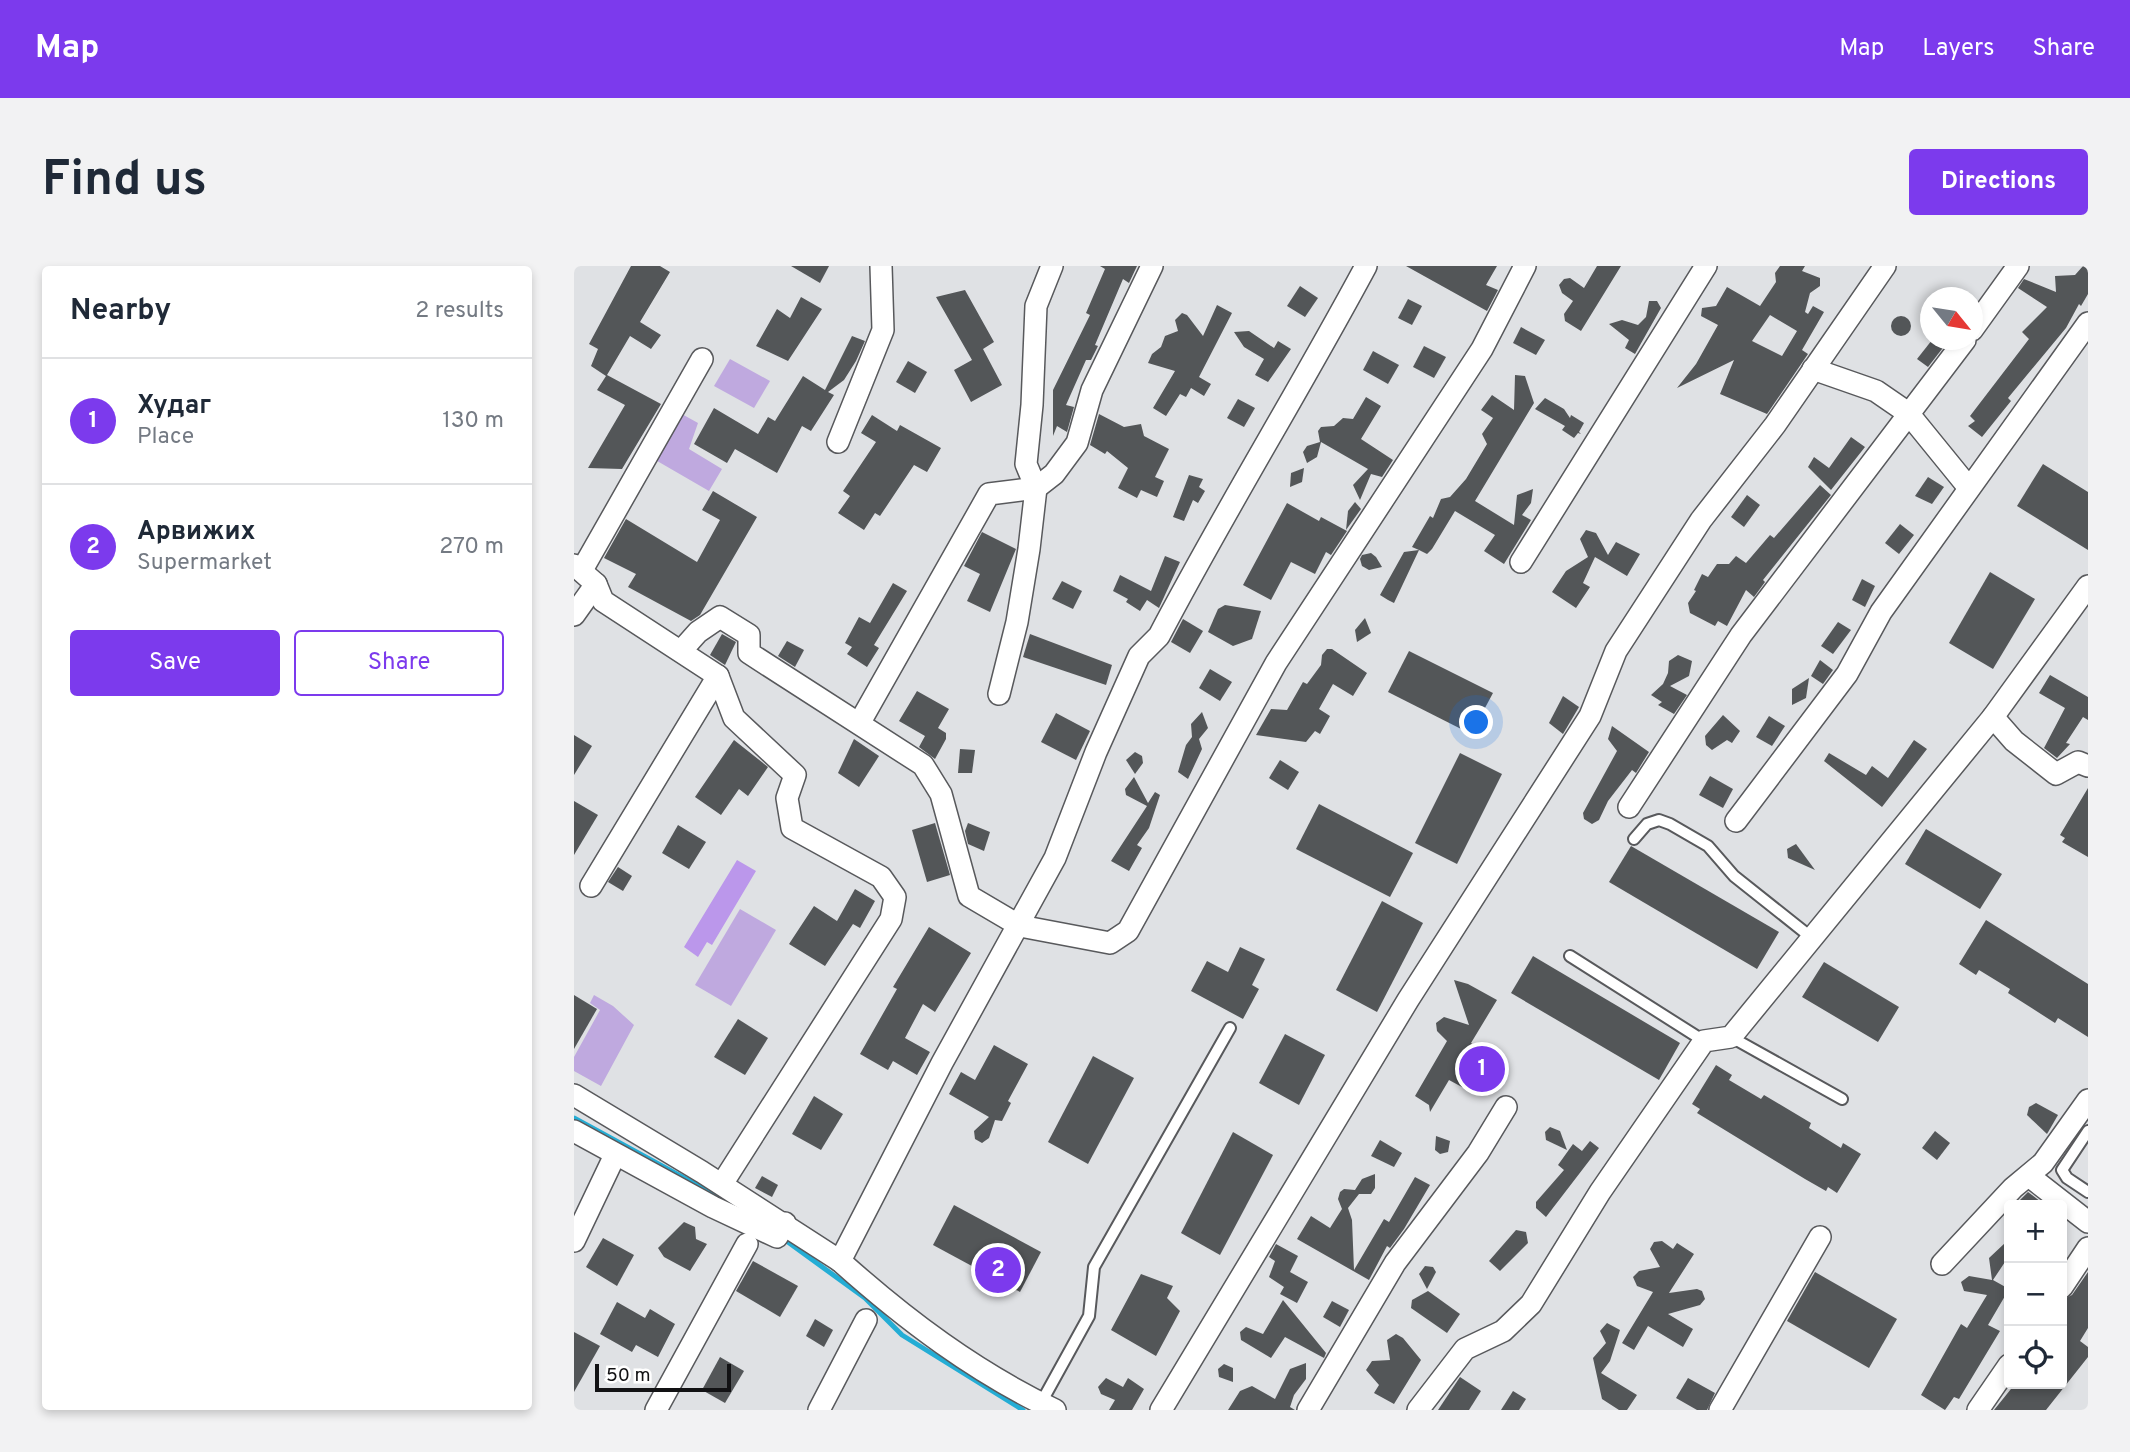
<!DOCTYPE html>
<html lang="en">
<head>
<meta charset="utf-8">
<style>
	:root { --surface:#fff; --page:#f2f2f3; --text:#1f2937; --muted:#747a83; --line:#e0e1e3; --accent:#7c3aed }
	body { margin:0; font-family:Overpass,sans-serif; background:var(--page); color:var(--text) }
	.controls { position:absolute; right:21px; bottom:21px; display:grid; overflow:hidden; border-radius:7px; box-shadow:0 4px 10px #0003 }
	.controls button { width:63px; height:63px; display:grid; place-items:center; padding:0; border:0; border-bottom:2px solid var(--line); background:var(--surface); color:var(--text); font:35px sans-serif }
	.compass { position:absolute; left:1346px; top:21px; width:63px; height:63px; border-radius:50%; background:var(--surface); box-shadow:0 4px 10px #0003; rotate:120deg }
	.scale { position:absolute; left:21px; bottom:18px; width:136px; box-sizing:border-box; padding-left:7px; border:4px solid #121214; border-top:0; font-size:19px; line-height:24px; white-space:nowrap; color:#121214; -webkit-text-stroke:5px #fff; paint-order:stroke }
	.you { position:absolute; left:903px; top:457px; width:24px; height:24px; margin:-18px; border:5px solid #fff; border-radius:50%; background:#1a73e8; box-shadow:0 0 0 10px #1a73e833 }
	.badge { display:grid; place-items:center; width:46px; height:46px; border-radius:50%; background:var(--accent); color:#fff; font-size:23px; font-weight:700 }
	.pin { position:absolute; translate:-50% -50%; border:4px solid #fff; box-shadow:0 2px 7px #0006 }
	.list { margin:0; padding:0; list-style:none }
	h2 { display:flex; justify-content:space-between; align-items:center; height:91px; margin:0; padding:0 28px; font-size:30px }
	h2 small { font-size:23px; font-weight:400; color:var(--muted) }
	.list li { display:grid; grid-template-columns:46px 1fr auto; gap:21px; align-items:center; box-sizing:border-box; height:126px; padding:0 28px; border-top:2px solid var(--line) }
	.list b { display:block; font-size:26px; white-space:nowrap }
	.list p { margin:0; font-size:23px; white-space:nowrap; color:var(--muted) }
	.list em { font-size:23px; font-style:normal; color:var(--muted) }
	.actions { display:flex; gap:14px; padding:21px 28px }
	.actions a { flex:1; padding:16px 0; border:2px solid var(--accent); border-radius:7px; text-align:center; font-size:24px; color:var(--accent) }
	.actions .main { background:var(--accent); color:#fff }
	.icon { flex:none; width:38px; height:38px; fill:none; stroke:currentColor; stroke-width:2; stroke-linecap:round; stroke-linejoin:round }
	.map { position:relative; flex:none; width:1514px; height:1144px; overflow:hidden; border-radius:7px }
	header { display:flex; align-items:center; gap:42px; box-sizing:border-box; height:98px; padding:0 35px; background:var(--accent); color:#fff }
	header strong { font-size:33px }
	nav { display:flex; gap:38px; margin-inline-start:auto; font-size:24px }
	.intro { display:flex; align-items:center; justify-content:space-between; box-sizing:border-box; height:168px; padding:0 42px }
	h1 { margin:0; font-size:49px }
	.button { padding:18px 32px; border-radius:7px; background:var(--accent); color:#fff; font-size:24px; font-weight:700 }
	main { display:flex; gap:42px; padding:0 42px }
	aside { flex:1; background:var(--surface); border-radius:7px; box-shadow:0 4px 10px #0003 }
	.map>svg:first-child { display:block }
</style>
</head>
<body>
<header>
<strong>Map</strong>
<nav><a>Map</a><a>Layers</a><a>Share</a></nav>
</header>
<div class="intro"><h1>Find us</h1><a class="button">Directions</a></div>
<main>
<aside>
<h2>Nearby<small>2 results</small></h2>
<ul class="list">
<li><span class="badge">1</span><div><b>Худаг</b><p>Place</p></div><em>130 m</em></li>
<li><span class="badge">2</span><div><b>Арвижих</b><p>Supermarket</p></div><em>270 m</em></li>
</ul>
<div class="actions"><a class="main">Save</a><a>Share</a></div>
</aside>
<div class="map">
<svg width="1514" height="1144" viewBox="0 0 1514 1144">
	<rect width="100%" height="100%" fill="#dfe1e4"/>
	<g fill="#bfa9df">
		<path d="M156,93L196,115L180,142L140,120Z"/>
		<path d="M106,147L124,157L115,183L148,203L135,225L78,192Z"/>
		<path d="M166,643L202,664L157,740L121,719Z"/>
		<path d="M20,729L39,740L60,759L27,820L0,805V791L26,744L16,737Z"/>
	</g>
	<path fill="#bb97eb" d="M163,594L182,605L138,679L133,676L124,691L110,681Z"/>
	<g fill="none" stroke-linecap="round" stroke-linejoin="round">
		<g stroke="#24add5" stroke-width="5">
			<path d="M0,852L156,937"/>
			<path d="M207,971L291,1032L328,1069L449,1144"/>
		</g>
	</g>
	<g fill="#535658" fill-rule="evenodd">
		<path d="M57,0H86L96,6L66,56L87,69L77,83L56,70L33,109L87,138L48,203L14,202L51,139L23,124L32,110L17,100L24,83L15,78Z"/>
		<path d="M217,0H255L246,17Z"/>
		<path d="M526,0H563L555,17L549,13L521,79L524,80L517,94H512L492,139L500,141L493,166L483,160L479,170V124L516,49L512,47L531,3Z"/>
		<path d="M832,0H923L912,19L924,24L913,45Z"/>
		<path d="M1023,0H1047L1007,65L991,55L990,48L999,35L988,27L985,19L990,13L996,12L1010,22Z"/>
		<path d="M1206,0H1231L1228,5L1246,12V20L1236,27L1231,46L1234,48L1239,40L1250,46L1228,84L1234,88L1193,148L1146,128L1160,94L1103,122L1122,98L1144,59L1127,50L1128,42L1142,40L1153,21L1186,40L1202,16L1201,7ZM1196,49L1223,65L1208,90L1178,75Z"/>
		<path d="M1509,0H1514V28L1507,40L1505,38L1492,62L1434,132L1437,135L1408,171L1394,160L1401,155L1396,150L1455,73L1448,66L1473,41L1444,22L1450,13L1482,26L1481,10L1501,9Z"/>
		<path d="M726,20L744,32L731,51L713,40Z"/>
		<path d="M391,24L420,76L409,83L428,119L397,136L380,104L398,94L362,31Z"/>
		<path d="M227,31L248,43L214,95L182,80L203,43L216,52Z"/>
		<path d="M834,33L848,40L838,59L824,52Z"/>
		<path d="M1075,35H1083L1087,42L1061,88L1051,82L1055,74L1035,58L1048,54L1064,59L1072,51Z"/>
		<path d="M643,39L658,47L625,111L637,118L630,130L617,122L612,131L606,128L592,150L579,142L601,105L574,97L578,88L587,81L591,70L604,65L601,54L608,47L613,49L629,70Z"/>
		<circle cx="1327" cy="60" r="10"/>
		<path d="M947,61L971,74L962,89L939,77Z"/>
		<path d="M675,65L700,82L704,75L717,83L694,116L681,109L690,93L670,81L660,66Z"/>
		<path d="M278,70L291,75L282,95L270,114L254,126L260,129L237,165L228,160L203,207L161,183L153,197L120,178L140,142L184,168L194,151L201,155L229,110L251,124Z"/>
		<path d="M1358,74H1375L1354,101L1343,93Z"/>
		<path d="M850,80L872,91L860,112L839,101Z"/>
		<path d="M799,85L825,99L814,118L789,104Z"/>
		<path d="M334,95L353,106L341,127L322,116Z"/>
		<path d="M941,109L951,110L960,137L901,235L940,259L943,229L959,223L957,237L948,249L957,254L930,298L910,285L921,269L881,245L858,283L853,288L845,284L820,337L814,334L806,329L830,286L845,284L838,281L856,250L859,252L867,233L876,231L892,213L913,178L908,168L919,152L907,144L918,129L940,144Z"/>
		<path d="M792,131L807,140L787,173L819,194L808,211L797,208L786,234L779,219L794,203L747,176L743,191L733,197L729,186L733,180L746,176L744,165L747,161L760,160L769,152L779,153Z"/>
		<path d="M971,132L990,143L996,152L997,149L1010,157L1005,166L1007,168L1004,167L1000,172L988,164L991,160L961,143Z"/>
		<path d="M664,133L681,142L670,161L653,152Z"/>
		<path d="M525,148L550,161L567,158L570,170L595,183L581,211L590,215L583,231L567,224L563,232L544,222L554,202L533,185L531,188L516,179Z"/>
		<path d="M298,149L323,165L326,159L367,182L353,206L340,199L306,250L301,247L290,264L264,247L276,230L269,225L302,176L287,167Z"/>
		<path d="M1277,171L1291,181L1257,224L1234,201L1240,191L1255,202Z"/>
		<path d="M1469,198L1514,226V284L1443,240Z"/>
		<path d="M730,202L728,216L716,221L717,207Z"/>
		<path d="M615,209L629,213L625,221L631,225L624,237L619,234L610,255L599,251Z"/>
		<path d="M1354,211L1370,221L1358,238L1341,230Z"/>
		<path d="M1246,219L1257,229L1189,314L1191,316L1180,331L1172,324L1153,360L1144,355L1141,360L1116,347L1114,337L1122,325L1120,324L1128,308L1134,311L1143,298H1155L1162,290L1172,297L1196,269L1200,272Z"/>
		<path d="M139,225L183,251L126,349L117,355L54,321L62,308L30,292L52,253L123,296L146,254L128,244Z"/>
		<path d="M1173,229L1186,239L1170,261L1157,251Z"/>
		<path d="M781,236L787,243L772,264L774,245Z"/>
		<path d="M713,237L745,255L747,251L773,265L757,289L752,286L741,308L717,296L697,334L669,319Z"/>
		<path d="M1326,258L1340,269L1325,288L1311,277Z"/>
		<path d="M1012,264L1022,267L1034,289L1042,276L1066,288L1053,310L1021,291L1009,317L1016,321L1002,342L978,326L992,305L1014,291L1006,273Z"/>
		<path d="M408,266L442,283L416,346L393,335L406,308L390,300Z"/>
		<path d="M797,287L802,291L808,301L795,304L788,300L786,293L788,289Z"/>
		<path d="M591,290L606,296L585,342L573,334L566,345L552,336L554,333L539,325L546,309L577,325Z"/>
		<path d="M1416,306L1461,333L1419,403L1375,377Z"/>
		<path d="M1288,313L1301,320L1291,341L1278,334Z"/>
		<path d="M488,315L508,325L499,343L478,333Z"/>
		<path d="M319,317L333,325L300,379L305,382L293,401L273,388L278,381L271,377L285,351L296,357Z"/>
		<path d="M651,339L687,345L678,373L659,380L634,366L644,343Z"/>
		<path d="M791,352L797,367L783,376L781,364Z"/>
		<path d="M609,353L629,365L616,387L597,376Z"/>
		<path d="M1264,356L1277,364L1259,388L1247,380Z"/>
		<path d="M148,368L162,376L151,399L136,389Z"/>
		<path d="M456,368L538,399L532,419L449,391Z"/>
		<path d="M213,375L230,384L221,401L204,390Z"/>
		<path d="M753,383H758L793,407L779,430L759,418L745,443L756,450L746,468L741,465L732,476L682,469L697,443L713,444L729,416L733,418L747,399L748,389Z"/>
		<path d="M835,385L919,427L897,468L814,426Z"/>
		<path d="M1104,389L1118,395L1115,410L1096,420L1113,429L1100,448L1084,439L1088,436L1077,429L1089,418L1094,407L1095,395Z"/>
		<path d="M1246,394L1259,404L1249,418L1237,410Z"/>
		<path d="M636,403L658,416L646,435L625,422Z"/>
		<path d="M1476,409L1514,431V454L1509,451L1492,477L1496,478L1483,492L1470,482L1491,442L1465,427Z"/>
		<path d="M1235,412L1232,432L1218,439V423Z"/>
		<path d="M343,425L375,443L364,462L372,467V473L361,493L345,481L351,470L325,455Z"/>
		<path d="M989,430L1005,441L989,468L975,457Z"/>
		<path d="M628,446L634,462L625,473L628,483L614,513L604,506L612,479L618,471L617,458Z"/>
		<path d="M482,447L516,465L502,494L467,476Z"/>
		<path d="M1149,449L1166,465L1158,477L1153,474L1138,484L1132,479L1131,470Z"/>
		<path d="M1195,450L1211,460L1198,480L1182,471Z"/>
		<path d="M1038,460L1075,486L1062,507L1058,504L1034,535L1025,554L1018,558L1010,553L1009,547L1043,485L1034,473Z"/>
		<path d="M0,469L18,480L0,509Z"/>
		<path d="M280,473L305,490L285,521L264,507Z"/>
		<path d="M160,474L194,501L174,530L165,523L147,549L121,531Z"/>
		<path d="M1340,474L1353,483L1308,541L1250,495L1255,487L1292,509L1298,500L1314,512Z"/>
		<path d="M386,483L401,484L398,507H384Z"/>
		<path d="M561,486L568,490L569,497L561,508L552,494Z"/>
		<path d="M886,487L928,508L883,598L841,577Z"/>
		<path d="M706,494L725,506L714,524L695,512Z"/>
		<path d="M1136,510L1159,523L1149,542L1125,529Z"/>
		<path d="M560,511L574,537L581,526L586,529L575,562L563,579L568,582L555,605L537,595L573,540L552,529L551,523Z"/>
		<path d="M1514,522V591L1488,576L1491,572L1486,569Z"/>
		<path d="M0,535L24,549L0,589Z"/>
		<path d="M745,538L839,587L816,631L722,583Z"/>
		<path d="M361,557L376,609L353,616L338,564Z"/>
		<path d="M394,557L416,566L410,585L394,578L391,565Z"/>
		<path d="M104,559L132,576L115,603L88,587Z"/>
		<path d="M1352,563L1428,608L1406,643L1331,598Z"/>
		<path d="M1222,578L1241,604L1214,592L1213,583Z"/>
		<path d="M1057,580L1205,666L1183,703L1035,616Z"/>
		<path d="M44,601L58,610L49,625L34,616Z"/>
		<path d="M281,623L301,635L286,662L279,658L251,700L215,678L240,640L263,655Z"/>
		<path d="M808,635L849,657L803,746L762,724Z"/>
		<path d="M1412,654L1514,718V771L1484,752L1481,757L1434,727L1436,723L1405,704L1402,709L1385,698Z"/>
		<path d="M355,661L397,687L361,746L349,738L331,772L356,786L343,809L319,795L314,804L286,788L323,723L319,721Z"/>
		<path d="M666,681L691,693L678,719L685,723L669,753L617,725L633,695L654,706Z"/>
		<path d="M959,690L1106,777L1085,814L937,727Z"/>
		<path d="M1250,696L1325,741L1304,776L1228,731Z"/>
		<path d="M880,714L894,718L923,734L897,777L923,794L915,808L911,805L899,827L875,814L856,846L855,839L841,830L873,775L863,765L862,757L870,751L895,759Z"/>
		<path d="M0,729L23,743L0,783Z"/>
		<path d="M164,753L194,772L171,809L140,791Z"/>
		<path d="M711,768L751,789L725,839L685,817Z"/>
		<path d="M420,779L454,798L434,835L437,837L428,855L421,854L415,872L408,877L401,873L400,865L415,851L375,828L387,806L401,814Z"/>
		<path d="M519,790L560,812L514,898L474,876Z"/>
		<path d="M1142,799L1158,809L1155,814L1187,833L1190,829L1237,857L1235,862L1267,882L1269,877L1287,888L1263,927L1254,921L1252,925L1231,913L1123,847L1126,843L1118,838Z"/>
		<path d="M240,830L269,848L247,884L218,868Z"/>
		<path d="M1462,837L1484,849L1473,868L1453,849L1455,841Z"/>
		<path d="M976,861L986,865L993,884L972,874L971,866Z"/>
		<path d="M1361,865L1376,877L1363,894L1348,882Z"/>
		<path d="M659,866L699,889L646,989L607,967Z"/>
		<path d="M862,870L876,875L874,886L866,888L861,884Z"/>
		<path d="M806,874L828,887L820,901L797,890Z"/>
		<path d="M1016,875L1025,882L972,951L962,942V936L990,904L984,899L999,878L1008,885Z"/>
		<path d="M801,908V922L797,928H785L774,942L778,954L780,1004L810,953L815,956L841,911L856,919L830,963L816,982L813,980L795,1014L723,973L737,950L756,962L768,943L764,933L766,926L770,923L781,924L788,913Z"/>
		<path d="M188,910L204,919L198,931L181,922Z"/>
		<path d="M1454,926L1471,939H1441Z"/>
		<path d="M380,939L467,986L446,1026L359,979Z"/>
		<path d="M110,956L121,961L122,973L133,978L116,1005L90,991L84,982Z"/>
		<path d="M942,964L952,966L954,977L926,1005L915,995Z"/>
		<path d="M29,972L60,989L43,1020L12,1001Z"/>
		<path d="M1088,975L1099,983L1103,977L1120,988L1095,1027L1123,1023L1128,1025L1131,1033L1126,1039L1094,1048L1119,1063L1109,1081L1074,1060L1060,1084L1048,1077L1079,1026L1063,1020L1059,1011L1065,1005L1086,1001L1076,983L1080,976Z"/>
		<path d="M1431,977V996L1419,1014L1435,1023V1031L1431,1030L1414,1059L1426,1065L1385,1133L1380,1131L1371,1144L1347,1129L1387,1058L1393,1062L1413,1029L1390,1025L1387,1016L1395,1010L1418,1014L1415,992Z"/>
		<path d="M702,978L724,990L716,1006L734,1016L723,1037L706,1028L710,1021L695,1011L701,995L695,991Z"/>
		<path d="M179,995L224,1020L206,1051L162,1025Z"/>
		<path d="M851,1000L859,1001L862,1006L853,1023L845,1008Z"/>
		<path d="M1241,1006L1323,1053L1295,1102L1213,1055Z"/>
		<path d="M1514,1006V1062L1506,1075L1514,1081V1091L1472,1144H1420L1441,1118H1488V1034L1498,1029Z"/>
		<path d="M567,1008L599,1020L593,1032L606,1045L582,1090L537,1064Z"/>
		<path d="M854,1025L886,1048L873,1067L837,1042L838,1034Z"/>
		<path d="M709,1034L752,1087L750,1092L711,1071L697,1092L667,1074L666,1066L672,1061L689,1068Z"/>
		<path d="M758,1035L775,1044L766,1061L749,1051Z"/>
		<path d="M43,1036L71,1052L76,1043L101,1058L84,1091L62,1079L58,1086L26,1068Z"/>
		<path d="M241,1053L259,1064L250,1081L232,1070Z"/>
		<path d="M1033,1057L1046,1064L1036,1095L1027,1107L1063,1129L1053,1144H1045L1028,1133L1019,1092L1032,1077L1026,1065Z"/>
		<path d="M0,1066L26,1080L0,1126Z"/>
		<path d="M822,1068L829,1072L847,1094L820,1138L800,1127L805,1119L792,1104L798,1095L816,1094L813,1074Z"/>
		<path d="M146,1091L170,1105L151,1137L128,1124Z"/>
		<path d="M732,1097V1113L720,1129L716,1141L721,1144H654L666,1125L678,1120L701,1133L716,1103Z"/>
		<path d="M650,1098L659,1102V1116L645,1111L644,1103Z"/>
		<path d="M886,1111L907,1125L895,1144H864Z"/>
		<path d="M532,1112L549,1121L554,1112L570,1123L558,1144H535L541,1134L527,1128L524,1121Z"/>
		<path d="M1114,1112L1141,1127L1133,1144H1123L1102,1132Z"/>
		<path d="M939,1125L952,1133L945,1144H927Z"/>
	</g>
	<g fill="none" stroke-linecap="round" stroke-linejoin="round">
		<defs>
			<g id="service">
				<path d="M1060,573L1073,558L1085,554L1096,558L1134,580L1160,610L1238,672"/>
				<path d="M996,690L1130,775"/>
				<path d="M1157,771L1268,833"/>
				<path d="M1514,865L1488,904L1493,912L1514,926"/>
				<path d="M467,1137L515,1050L520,1001L656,762"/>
			</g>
			<g id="minor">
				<path d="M1398,64L1444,0"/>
				<path d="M1239,103L1302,125L1334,147L1395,222"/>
				<path d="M264,176L309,64L307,0"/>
				<path d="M947,296L1132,0"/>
				<path d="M0,299L22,318L29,335L144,410L160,452L221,509L213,532L218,562L307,611L321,631L317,653L148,918"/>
				<path d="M8,304L128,93"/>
				<path d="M0,349L22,318"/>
				<path d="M107,385L124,366L146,351L175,369V387L349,499L367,528L395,630L446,660L536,677L554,665L702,397L908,83L951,0"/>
				<path d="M425,428L443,356L455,283L462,222L452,198L458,139L462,40L478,0"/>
				<path d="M1419,451L1440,475L1482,508L1504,496L1514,500"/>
				<path d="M286,456L415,228L462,222L480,208L503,177L518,124L578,0"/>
				<path d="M1055,541L1167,369L1391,74"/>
				<path d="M1162,555L1273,408L1307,346L1514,57"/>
				<path d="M17,620L144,410"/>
				<path d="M0,829L128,906L266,995"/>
				<path d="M0,865L139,941L203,971L211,957"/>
				<path d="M1455,910L1514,956"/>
				<path d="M0,975L41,889"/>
				<path d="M1368,998L1439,922L1469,897L1514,834"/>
				<path d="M1488,1021L1514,982"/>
				<path d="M82,1144L173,978"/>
				<path d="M245,1144L292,1054"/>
				<path d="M481,1144C401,1106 332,1054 266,995L368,797L481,592L522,486L565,390L585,370C651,244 725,125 792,0"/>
				<path d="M587,1144L834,734L1016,450L1042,385L1127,254L1201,159L1311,0"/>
				<path d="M734,1144L821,997L904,887L932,841"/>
				<path d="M844,1144L891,1083L929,1065L957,1038L1026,926L1130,775L1157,771L1419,451L1514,320"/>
				<path d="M1146,1144L1246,971"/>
				<path d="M1404,1144L1435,1099"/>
			</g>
		</defs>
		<use href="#service" stroke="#58595c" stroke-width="14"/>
		<use href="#minor" stroke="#58595c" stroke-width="24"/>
		<use href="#service" stroke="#fff" stroke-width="10"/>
		<use href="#minor" stroke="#fff" stroke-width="21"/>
	</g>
</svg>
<div class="controls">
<button>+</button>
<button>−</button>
<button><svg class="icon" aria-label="locate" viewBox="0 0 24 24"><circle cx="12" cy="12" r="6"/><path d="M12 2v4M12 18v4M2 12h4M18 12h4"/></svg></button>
</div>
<svg class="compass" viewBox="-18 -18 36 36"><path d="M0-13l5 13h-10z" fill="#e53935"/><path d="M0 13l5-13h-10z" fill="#747a83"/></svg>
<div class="scale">50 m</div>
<div class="you"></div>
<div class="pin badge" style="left:908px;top:803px">1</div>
<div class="pin badge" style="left:424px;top:1004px">2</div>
</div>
</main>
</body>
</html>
